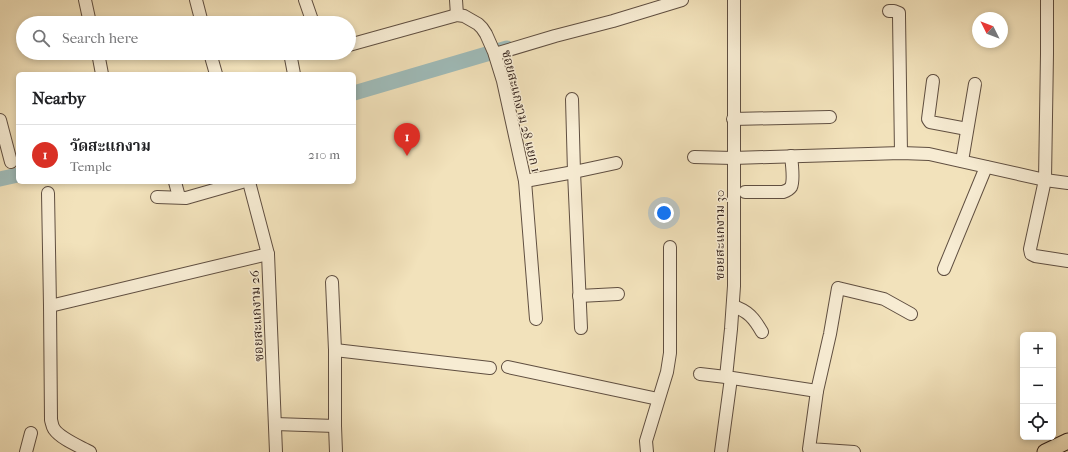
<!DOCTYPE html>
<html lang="en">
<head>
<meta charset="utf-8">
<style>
	:root { --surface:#fff; --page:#f6f6f6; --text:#202124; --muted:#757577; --line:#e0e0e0; --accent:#d93025 }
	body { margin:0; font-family:"IM FELL French Canon","Noto Serif Thai",serif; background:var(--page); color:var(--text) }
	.controls { position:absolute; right:12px; bottom:12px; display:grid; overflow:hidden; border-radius:6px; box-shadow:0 2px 6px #0003 }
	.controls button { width:36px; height:36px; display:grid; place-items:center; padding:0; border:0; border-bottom:1px solid var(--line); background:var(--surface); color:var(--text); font:20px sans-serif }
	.compass { position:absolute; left:972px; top:12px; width:36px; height:36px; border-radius:50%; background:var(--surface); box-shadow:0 2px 6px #0003; rotate:312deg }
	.you { position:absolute; left:664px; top:213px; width:14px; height:14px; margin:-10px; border:3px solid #fff; border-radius:50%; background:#1a73e8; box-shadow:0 0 0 6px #1a73e833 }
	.badge { display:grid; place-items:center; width:26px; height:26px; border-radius:50%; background:var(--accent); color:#fff; font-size:13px; font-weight:700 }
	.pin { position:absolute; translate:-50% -33px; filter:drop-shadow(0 1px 2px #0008) }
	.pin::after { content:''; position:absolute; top:21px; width:14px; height:12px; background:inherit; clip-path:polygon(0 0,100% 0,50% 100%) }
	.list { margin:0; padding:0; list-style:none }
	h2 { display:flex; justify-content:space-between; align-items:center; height:52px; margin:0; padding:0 16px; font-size:17px }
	h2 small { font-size:13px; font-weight:400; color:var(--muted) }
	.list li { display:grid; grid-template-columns:26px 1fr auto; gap:12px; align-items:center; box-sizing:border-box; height:60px; padding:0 16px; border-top:1px solid var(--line) }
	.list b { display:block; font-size:15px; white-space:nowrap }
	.list p { margin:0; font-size:13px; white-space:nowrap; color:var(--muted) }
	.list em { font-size:13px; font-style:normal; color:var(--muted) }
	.icon { flex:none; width:22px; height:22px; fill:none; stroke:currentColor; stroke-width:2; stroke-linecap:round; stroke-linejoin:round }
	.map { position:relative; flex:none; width:1068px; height:452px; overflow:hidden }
	.search { position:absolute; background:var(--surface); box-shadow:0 2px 6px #0003; left:16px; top:16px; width:340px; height:44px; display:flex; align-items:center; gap:10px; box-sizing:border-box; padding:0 14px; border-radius:22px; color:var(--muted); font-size:15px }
	.panel { position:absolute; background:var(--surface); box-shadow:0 2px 6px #0003; left:16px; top:72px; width:340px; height:112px; border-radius:6px }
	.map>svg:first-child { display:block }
</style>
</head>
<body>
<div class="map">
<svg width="1068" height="452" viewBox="0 0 1068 452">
	<rect width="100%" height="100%" fill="#f2e2bb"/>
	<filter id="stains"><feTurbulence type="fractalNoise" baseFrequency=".005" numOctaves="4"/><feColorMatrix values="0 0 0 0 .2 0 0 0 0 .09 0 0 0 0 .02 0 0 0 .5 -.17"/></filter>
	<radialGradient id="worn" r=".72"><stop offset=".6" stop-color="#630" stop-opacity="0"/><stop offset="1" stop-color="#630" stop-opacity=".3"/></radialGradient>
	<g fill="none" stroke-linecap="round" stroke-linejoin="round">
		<g stroke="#9fbcba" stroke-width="15">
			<path d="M354,93L507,48"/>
			<path d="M0,179L18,175"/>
		</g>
		<defs>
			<g id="minor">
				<path d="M85,0L90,23"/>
				<path d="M196,0L202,23"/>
				<path d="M305,0L313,23"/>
				<path d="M456,0L457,15"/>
				<path d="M734,0V286L731,329L726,377L817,391"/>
				<path d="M1047,0V54L1045,180L1030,249L1031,254L1035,256L1068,261"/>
				<path d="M889,11H894L899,13V16L901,153"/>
				<path d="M349,45L457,15L464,16L478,24L482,28L486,34L494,52L503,81L525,181L536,319"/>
				<path d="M98,53L102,74"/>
				<path d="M210,53L216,74"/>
				<path d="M290,53L294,74"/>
				<path d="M495,54L555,36L613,21L682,0"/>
				<path d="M933,81L928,119L930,122L967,129"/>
				<path d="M572,99L574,172L581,328"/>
				<path d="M733,119L830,117"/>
				<path d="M0,120L11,162"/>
				<path d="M694,157L733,158L901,153L929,154L1045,180L1068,183"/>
				<path d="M962,161L975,84"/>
				<path d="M525,181L574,172L616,163"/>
				<path d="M175,182L179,197"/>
				<path d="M249,182L268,254L276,452"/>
				<path d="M745,192H783C786,191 789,190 791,187C794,181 792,164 791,156"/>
				<path d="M48,193L50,306L51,420C52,423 52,426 54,429C61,439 79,446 90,452"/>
				<path d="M157,197L186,198L242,182"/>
				<path d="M944,269L986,167"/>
				<path d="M332,282L335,350V426L336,452"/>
				<path d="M579,296L618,294"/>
				<path d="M50,306L268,254"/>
				<path d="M733,306C748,311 754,318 762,332"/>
				<path d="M335,350L490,368"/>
				<path d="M508,367L658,399"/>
				<path d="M700,374L726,377"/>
				<path d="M275,424L335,426"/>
				<path d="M26,452L31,433"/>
				<path d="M647,452L646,441L667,372L670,353V247"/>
				<path d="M721,452L731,378"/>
				<path d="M854,452L809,449L817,391L830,334L838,288L884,299L911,314"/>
			</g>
			<path id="major" d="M1045,452L1068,441"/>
		</defs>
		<use href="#minor" stroke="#604f41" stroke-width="14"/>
		<use href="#major" stroke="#301e18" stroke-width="17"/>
		<use href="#minor" stroke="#f7ecd3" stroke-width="12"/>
		<use href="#major" stroke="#f2e2bb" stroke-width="15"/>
	</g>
	<g text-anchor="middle" stroke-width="3" stroke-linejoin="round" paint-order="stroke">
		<g font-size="13" fill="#301e18" stroke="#f7ecd3">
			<text transform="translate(522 111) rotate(76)" y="5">ซอยสะแกงาม 28 แยก 1</text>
			<text transform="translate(719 235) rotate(-90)" y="5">ซอยสะแกงาม 30</text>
			<text transform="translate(256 316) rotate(-93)" y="5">ซอยสะแกงาม 26</text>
		</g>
	</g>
	<rect width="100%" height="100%" filter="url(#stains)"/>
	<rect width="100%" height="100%" fill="url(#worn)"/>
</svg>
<div class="controls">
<button>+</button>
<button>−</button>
<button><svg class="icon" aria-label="locate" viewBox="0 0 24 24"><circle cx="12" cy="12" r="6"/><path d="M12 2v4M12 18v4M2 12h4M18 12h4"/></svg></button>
</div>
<svg class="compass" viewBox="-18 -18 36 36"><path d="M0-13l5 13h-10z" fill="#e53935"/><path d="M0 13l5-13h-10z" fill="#757577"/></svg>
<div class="you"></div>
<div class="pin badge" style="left:407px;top:156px">1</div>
<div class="search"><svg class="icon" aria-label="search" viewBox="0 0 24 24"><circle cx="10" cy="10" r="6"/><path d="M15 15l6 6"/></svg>Search here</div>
<section class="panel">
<h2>Nearby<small></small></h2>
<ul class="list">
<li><span class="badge">1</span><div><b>วัดสะแกงาม</b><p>Temple</p></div><em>210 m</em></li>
</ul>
</section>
</div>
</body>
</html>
